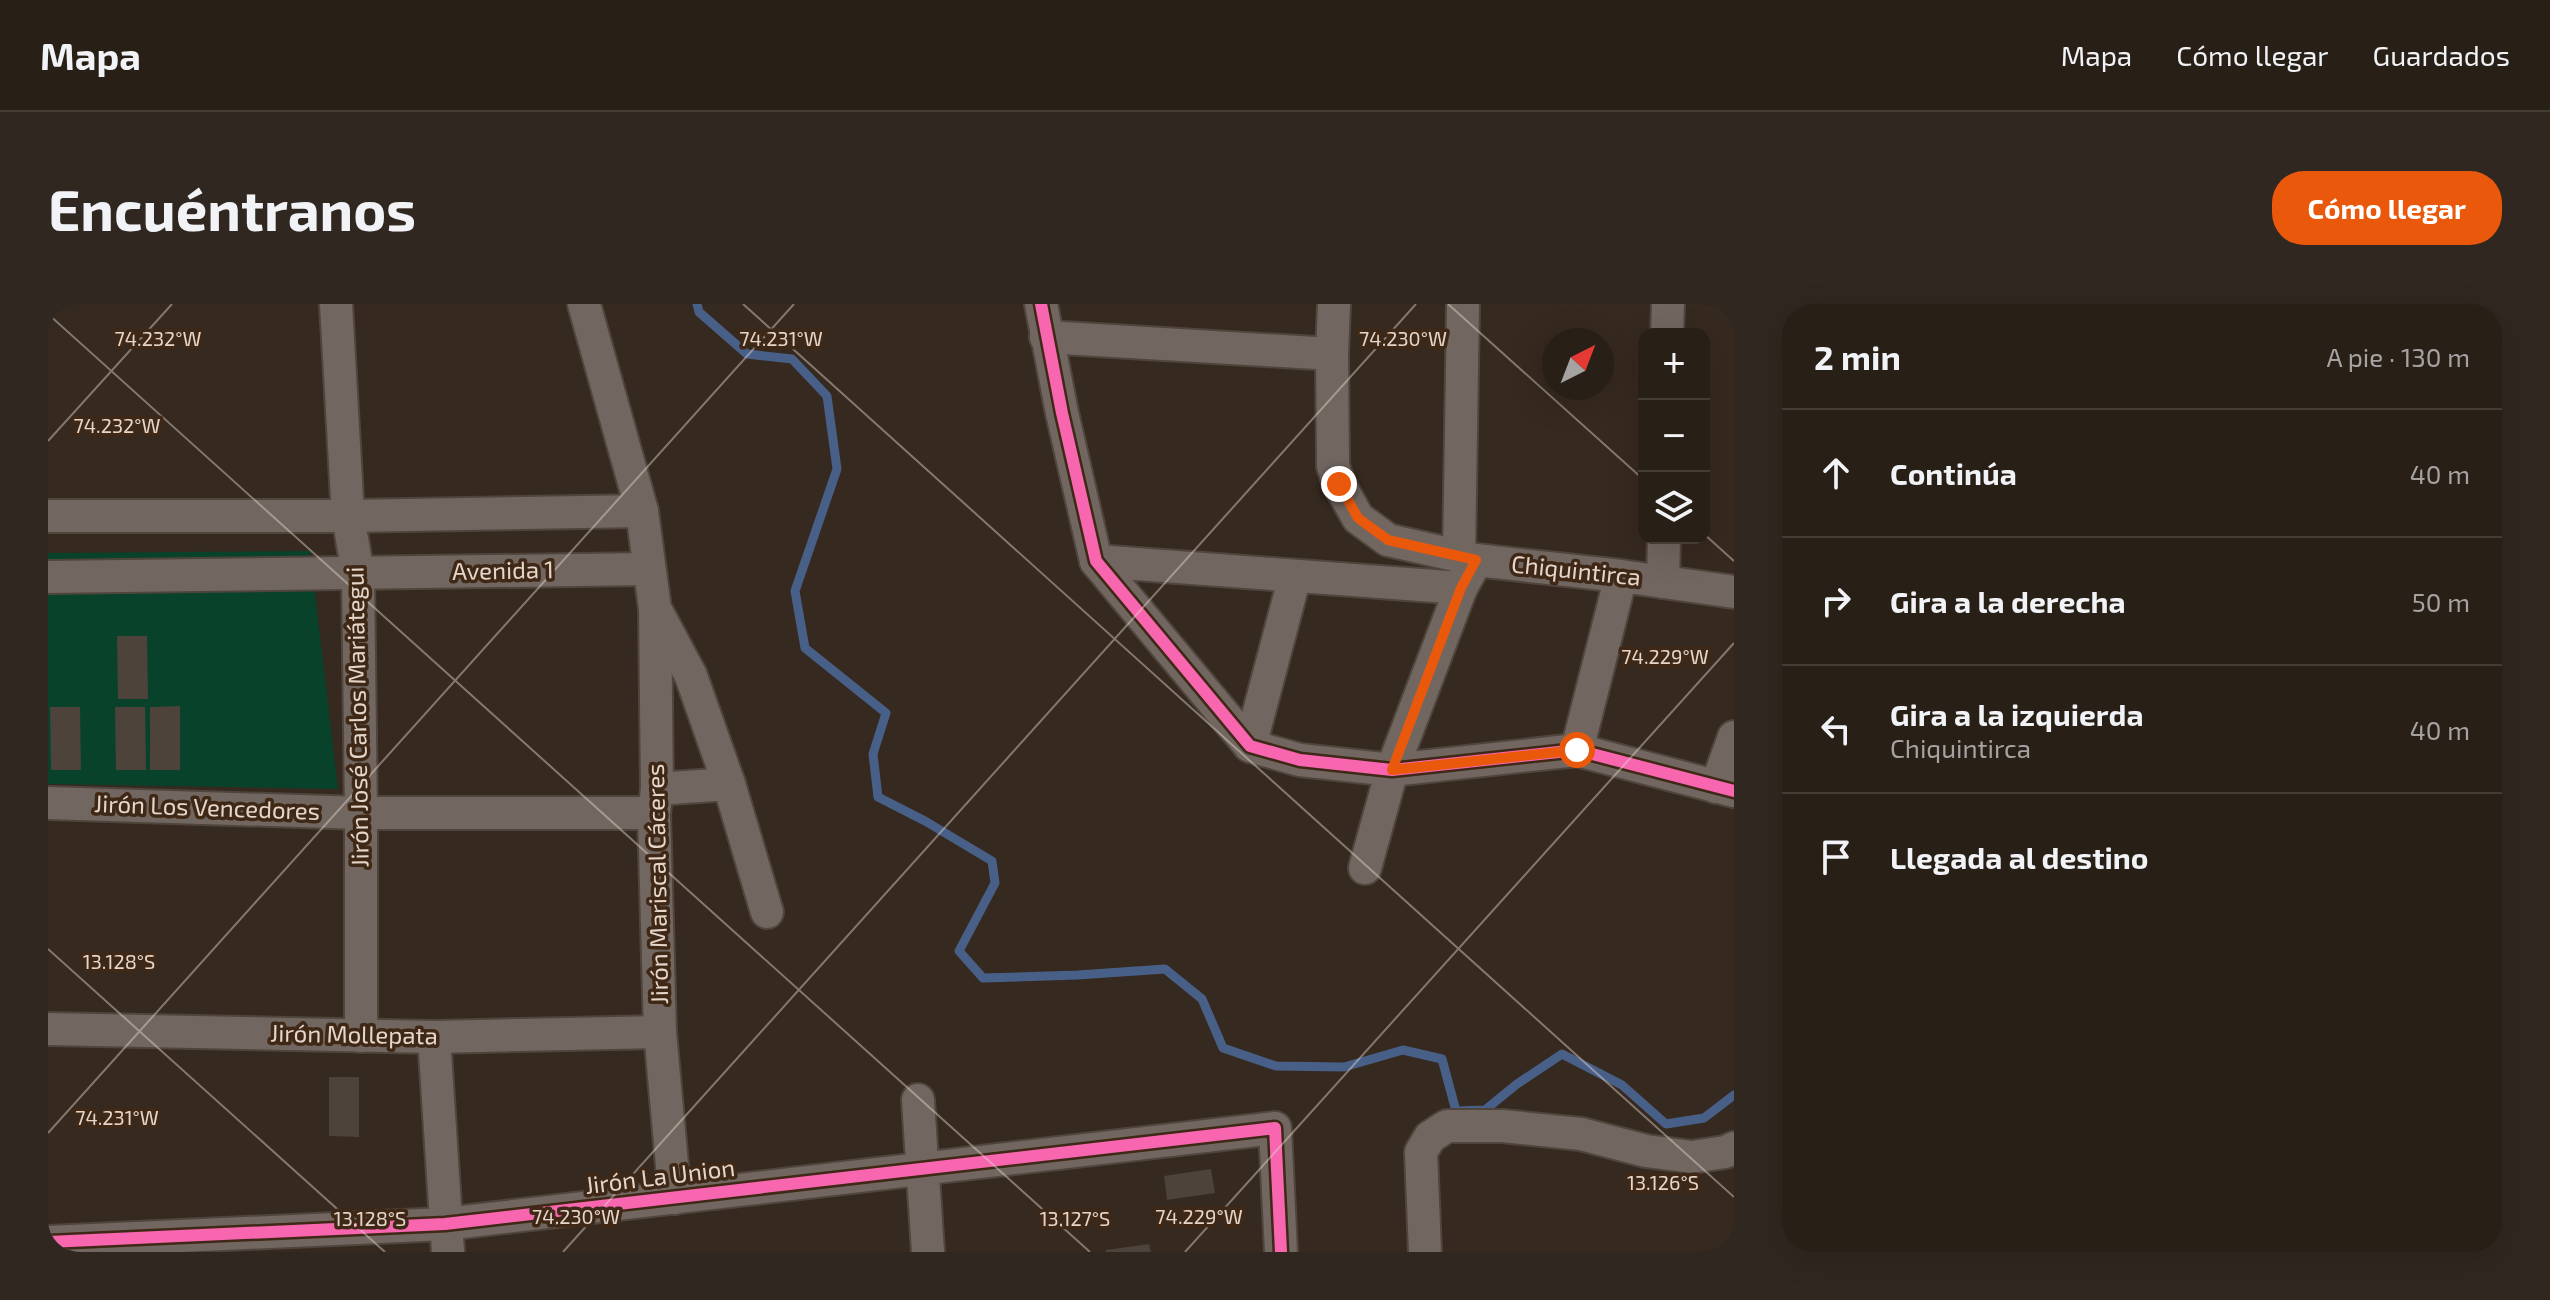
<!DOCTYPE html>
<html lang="es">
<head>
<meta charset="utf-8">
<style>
	:root { --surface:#281f17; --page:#302720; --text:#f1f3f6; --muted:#a5a2a1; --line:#443d36; --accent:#ea580c }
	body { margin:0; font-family:"Exo 2",sans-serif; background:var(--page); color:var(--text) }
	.controls { position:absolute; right:24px; top:24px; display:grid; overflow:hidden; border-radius:16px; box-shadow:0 8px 32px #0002 }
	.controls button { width:72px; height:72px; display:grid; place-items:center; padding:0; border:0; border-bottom:2px solid var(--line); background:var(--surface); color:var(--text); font:40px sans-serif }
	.compass { position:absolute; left:1494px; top:24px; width:72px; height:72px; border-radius:50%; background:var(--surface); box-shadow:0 8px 32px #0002; rotate:42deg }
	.stop { position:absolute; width:24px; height:24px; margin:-18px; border:6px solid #ea580c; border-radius:50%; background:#fff }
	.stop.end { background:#ea580c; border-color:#fff; box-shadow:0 2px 8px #0008 }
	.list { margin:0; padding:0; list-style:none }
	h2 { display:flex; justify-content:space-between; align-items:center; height:104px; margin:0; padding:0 32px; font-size:34px }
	h2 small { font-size:26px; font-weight:400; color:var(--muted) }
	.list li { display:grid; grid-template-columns:52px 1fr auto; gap:24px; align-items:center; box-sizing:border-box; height:128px; padding:0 32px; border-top:2px solid var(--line) }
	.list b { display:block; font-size:30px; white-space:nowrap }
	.list p { margin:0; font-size:26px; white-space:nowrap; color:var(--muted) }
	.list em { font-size:26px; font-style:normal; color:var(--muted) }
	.icon { flex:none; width:44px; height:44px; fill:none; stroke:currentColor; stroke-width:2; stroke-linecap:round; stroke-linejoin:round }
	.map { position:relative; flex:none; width:1686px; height:948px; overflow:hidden; border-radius:32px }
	header { display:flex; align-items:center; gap:48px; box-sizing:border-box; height:112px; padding:0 40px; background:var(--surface); border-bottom:2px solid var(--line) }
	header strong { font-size:38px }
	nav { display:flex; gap:44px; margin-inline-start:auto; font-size:28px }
	.intro { display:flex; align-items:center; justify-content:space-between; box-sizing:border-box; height:192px; padding:0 48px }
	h1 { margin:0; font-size:56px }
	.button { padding:20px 36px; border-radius:32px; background:var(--accent); color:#fff; font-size:28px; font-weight:700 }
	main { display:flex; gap:48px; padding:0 48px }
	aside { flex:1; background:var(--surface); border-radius:32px; box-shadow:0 8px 32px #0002 }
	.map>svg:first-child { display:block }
</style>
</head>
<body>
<header>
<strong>Mapa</strong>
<nav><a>Mapa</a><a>Cómo llegar</a><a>Guardados</a></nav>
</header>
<div class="intro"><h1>Encuéntranos</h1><a class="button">Cómo llegar</a></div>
<main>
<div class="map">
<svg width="1686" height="948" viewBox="0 0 1686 948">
	<rect width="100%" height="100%" fill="#36291f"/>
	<path fill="#09422a" d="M262,247L290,485L0,480V249Z"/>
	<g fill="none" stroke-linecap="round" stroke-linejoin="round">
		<path stroke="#485f88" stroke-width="9" d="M649,0L651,8L699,50L744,55L779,92L789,165L747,287L757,344L838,409L825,450L830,493L877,517L944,557L947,579L911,647L935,674L1030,671L1117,665L1154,695L1175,744L1228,762L1296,763L1355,746L1394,755L1408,807L1437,806L1469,780L1514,750L1574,781L1618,820L1656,814L1686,791"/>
	</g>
	<g fill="#4d433a">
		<path d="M69,332H99L100,395H70Z"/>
		<path d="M132,402V466H102V403Z"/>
		<path d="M2,403H32L33,466H3Z"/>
		<path d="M67,403H97L98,466H68Z"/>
		<path d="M281,773H311V833L281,832Z"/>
		<path d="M1163,865L1167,889L1119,896L1116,872Z"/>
		<path d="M1101,940L1103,948H1058V946Z"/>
	</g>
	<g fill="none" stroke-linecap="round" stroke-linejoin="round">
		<defs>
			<g id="minor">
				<path d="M288,0L300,212L310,270L313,509V732"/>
				<path d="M536,0L594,207L607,305L609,485L606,509L612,728L627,894"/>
				<path d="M993,0L1014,109L1048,257L1202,442L1252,456L1344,466L1529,446L1686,487"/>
				<path d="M1286,0L1284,50L1285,162L1291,180L1310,214L1340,236L1428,256L1573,272L1686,288"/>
				<path d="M1619,30L1620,0"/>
				<path d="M998,33L1284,50"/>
				<path d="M0,212H300L594,207"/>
				<path d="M1411,253L1415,0"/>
				<path d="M1048,257L1413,284"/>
				<path d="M0,273L601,265"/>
				<path d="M1615,278L1616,234"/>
				<path d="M610,310L643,372L681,480"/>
				<path d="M1202,442L1247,272"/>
				<path d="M1529,446L1573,272"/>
				<path d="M1668,483L1686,433"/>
				<path d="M609,485L681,480L719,608"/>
				<path d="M0,499L313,509H606"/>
				<path d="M1317,564L1344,466L1413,284L1423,266"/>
				<path d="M0,725L386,733L612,728"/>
				<path d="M386,733L400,948"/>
				<path d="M870,796L880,948"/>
				<path d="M0,938L397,920L1227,824L1233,948"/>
				<path d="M1377,948L1373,848L1382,833L1399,822H1454L1533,830L1598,847L1644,853L1677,848L1686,844"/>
			</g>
		</defs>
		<use href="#minor" stroke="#50453d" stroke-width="36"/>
		<use href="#minor" stroke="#726760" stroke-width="32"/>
		<defs>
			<g id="cycleway">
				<path d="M993,0L1014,109L1048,257L1202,442L1252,456L1344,466L1529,446L1686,487"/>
				<path d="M0,938L397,920L1227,824L1233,948"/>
			</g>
		</defs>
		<use href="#cycleway" stroke="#3f2816" stroke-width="17"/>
		<use href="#cycleway" stroke="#f766af" stroke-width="12"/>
	</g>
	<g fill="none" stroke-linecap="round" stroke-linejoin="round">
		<path stroke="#ea580c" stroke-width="10" d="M1291,180L1310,214L1340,236L1428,256L1413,284L1344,466L1529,446"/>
	</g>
	<path fill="none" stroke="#e5d6cb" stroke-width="2" stroke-opacity="0.45" d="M695,0L1686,893M1400,0L1596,176M0,10L1042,948M0,137L124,0M1656,230L1686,257M0,645L337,948M0,829L746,0M515,948L1368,0M1137,948L1686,339"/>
	<g text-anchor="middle" stroke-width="7" stroke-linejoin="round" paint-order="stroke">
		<g font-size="24" fill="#e5d6cb" stroke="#3f2816">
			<text transform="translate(455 267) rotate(-1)" y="8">Avenida 1</text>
			<text transform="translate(1528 267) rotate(6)" y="8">Chiquintirca</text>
			<text transform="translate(310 413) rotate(-91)" y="8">Jirón José Carlos Mariátegui</text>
			<text transform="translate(159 504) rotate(2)" y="8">Jirón Los Vencedores</text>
			<text transform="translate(610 580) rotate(-91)" y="8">Jirón Mariscal Cáceres</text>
			<text transform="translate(306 731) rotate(1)" y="8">Jirón Mollepata</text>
			<text transform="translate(612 873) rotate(-7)" y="8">Jirón La Union</text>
		</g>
	</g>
	<g font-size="20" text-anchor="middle" fill="#e5d6cb" stroke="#3f2816" stroke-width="7" stroke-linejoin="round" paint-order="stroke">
		<text x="733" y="42">74.231°W</text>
		<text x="1355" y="42">74.230°W</text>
		<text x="110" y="42">74.232°W</text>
		<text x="69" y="129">74.232°W</text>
		<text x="1617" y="360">74.229°W</text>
		<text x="71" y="665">13.128°S</text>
		<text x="69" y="821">74.231°W</text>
		<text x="1615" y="886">13.126°S</text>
		<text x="528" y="920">74.230°W</text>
		<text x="1151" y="920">74.229°W</text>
		<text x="322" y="922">13.128°S</text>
		<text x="1027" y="922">13.127°S</text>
	</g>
</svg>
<div class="controls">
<button>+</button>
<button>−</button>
<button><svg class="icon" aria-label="layers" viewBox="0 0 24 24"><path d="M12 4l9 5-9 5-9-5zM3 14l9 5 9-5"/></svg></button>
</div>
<svg class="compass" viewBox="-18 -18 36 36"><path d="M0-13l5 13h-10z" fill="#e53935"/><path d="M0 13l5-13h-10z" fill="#a5a2a1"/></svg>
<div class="stop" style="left:1529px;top:446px"></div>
<div class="stop end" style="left:1291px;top:180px"></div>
</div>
<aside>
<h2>2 min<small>A pie · 130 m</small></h2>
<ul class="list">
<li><svg class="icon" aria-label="ahead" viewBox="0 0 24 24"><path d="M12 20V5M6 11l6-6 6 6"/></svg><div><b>Continúa</b></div><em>40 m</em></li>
<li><svg class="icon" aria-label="right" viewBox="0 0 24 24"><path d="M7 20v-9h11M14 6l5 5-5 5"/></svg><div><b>Gira a la derecha</b></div><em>50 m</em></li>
<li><svg class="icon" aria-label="left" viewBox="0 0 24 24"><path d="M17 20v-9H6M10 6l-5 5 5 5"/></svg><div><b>Gira a la izquierda</b><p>Chiquintirca</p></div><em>40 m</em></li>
<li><svg class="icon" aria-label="arrive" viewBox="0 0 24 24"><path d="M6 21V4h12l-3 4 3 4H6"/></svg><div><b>Llegada al destino</b></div></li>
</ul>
</aside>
</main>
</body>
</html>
